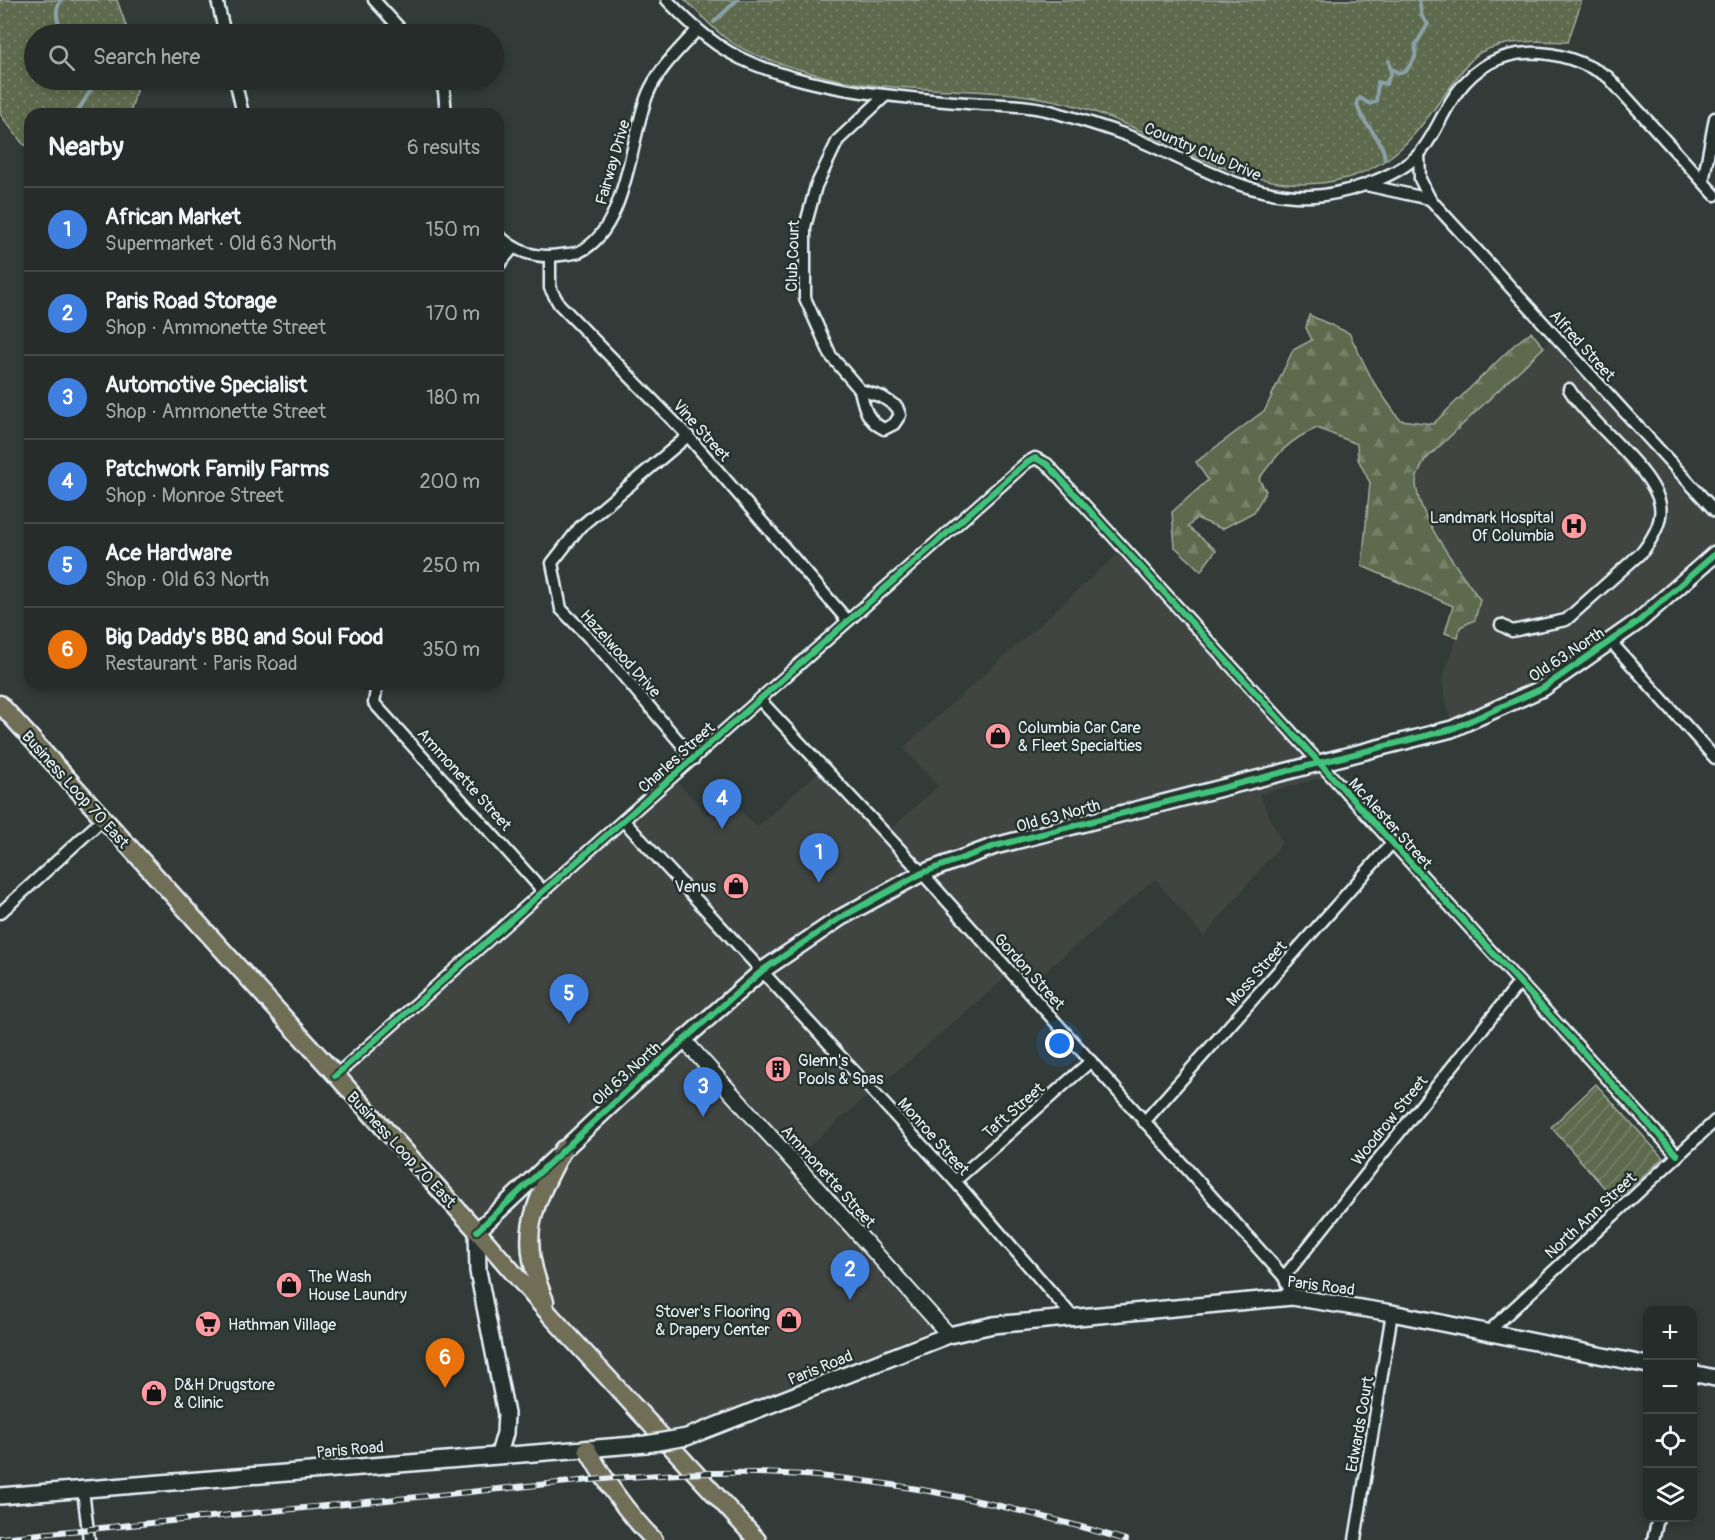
<!DOCTYPE html>
<html lang="en">
<head>
<meta charset="utf-8">
<style>
	:root { --surface:#262c29; --page:#2e3431; --text:#f1f3f6; --muted:#a4a7a8; --line:#424846; --accent:#8c9099 }
	body { margin:0; font-family:Pangolin,sans-serif; background:var(--page); color:var(--text) }
	.controls { position:absolute; right:18px; bottom:18px; display:grid; overflow:hidden; border-radius:12px; box-shadow:0 3px 9px #0003 }
	.controls button { width:54px; height:54px; display:grid; place-items:center; padding:0; border:0; border-bottom:2px solid var(--line); background:var(--surface); color:var(--text); font:30px sans-serif }
	.you { position:absolute; left:1060px; top:1044px; width:21px; height:21px; margin:-15px; border:4px solid #fff; border-radius:50%; background:#1a73e8; box-shadow:0 0 0 9px #1a73e833 }
	.badge { display:grid; place-items:center; width:39px; height:39px; border-radius:50%; background:var(--accent); color:#fff; font-size:20px; font-weight:700 }
	.pin { position:absolute; translate:-50% -50px; filter:drop-shadow(0 2px 3px #0008) }
	.pin::after { content:''; position:absolute; top:32px; width:21px; height:18px; background:inherit; clip-path:polygon(0 0,100% 0,50% 100%) }
	.list { margin:0; padding:0; list-style:none }
	h2 { display:flex; justify-content:space-between; align-items:center; height:78px; margin:0; padding:0 24px; font-size:26px }
	h2 small { font-size:20px; font-weight:400; color:var(--muted) }
	.list li { display:grid; grid-template-columns:39px 1fr auto; gap:18px; align-items:center; box-sizing:border-box; height:84px; padding:0 24px; border-top:2px solid var(--line) }
	.list b { display:block; font-size:22px; white-space:nowrap }
	.list p { margin:0; font-size:20px; white-space:nowrap; color:var(--muted) }
	.list em { font-size:20px; font-style:normal; color:var(--muted) }
	.icon { flex:none; width:33px; height:33px; fill:none; stroke:currentColor; stroke-width:2; stroke-linecap:round; stroke-linejoin:round }
	.map { position:relative; flex:none; width:1715px; height:1540px; overflow:hidden }
	.search { position:absolute; background:var(--surface); box-shadow:0 3px 9px #0003; left:24px; top:24px; width:480px; height:66px; display:flex; align-items:center; gap:15px; box-sizing:border-box; padding:0 21px; border-radius:33px; color:var(--muted); font-size:22px }
	.panel { position:absolute; background:var(--surface); box-shadow:0 3px 9px #0003; left:24px; top:108px; width:480px; height:582px; border-radius:18px }
	.map>svg:first-child { display:block }
</style>
</head>
<body>
<div class="map">
<svg width="1715" height="1540" viewBox="0 0 1715 1540">
	<defs>
		<pattern id="grass-dots" width="8" height="8" patternUnits="userSpaceOnUse" patternTransform="scale(1.5)"><rect width="8" height="8" fill="#5d6b4d"/><path d="M2 2h.1M6 6h.1" fill="none" stroke="#748167" stroke-width="1.8" stroke-linecap="round"/></pattern>
		<pattern id="forest-firs" width="22" height="20" patternUnits="userSpaceOnUse" patternTransform="scale(1.5)"><rect width="22" height="20" fill="#5d6b4d"/><path d="M5 1l3.5 6h-7zM16 11l3.5 6h-7z" fill="#748167"/></pattern>
		<pattern id="garden-furrows" width="10" height="10" patternUnits="userSpaceOnUse" patternTransform="scale(1.5)"><rect width="10" height="10" fill="#5d6b4d"/><path d="M-1 1l2-2M0 10L10 0M9 11l2-2" fill="none" stroke="#748167"/></pattern>
	</defs>
	<rect width="100%" height="100%" fill="#323b37"/>
	<filter id="ink" filterUnits="userSpaceOnUse"><feTurbulence type="fractalNoise" baseFrequency=".0167" numOctaves="2"/><feDisplacementMap in="SourceGraphic" scale="12" xChannelSelector="R" yChannelSelector="G"/><feConvolveMatrix kernelMatrix="1 2 1 2 8 2 1 2 1" color-interpolation-filters="sRGB"/></filter>
	<g filter="url(#ink)">
		<g fill="#414443">
			<path d="M1555,336L1715,511V554L1543,688L1452,729L1442,681L1460,627L1480,600L1439,540L1420,501L1416,481L1424,461Z"/>
			<path d="M1121,551L1327,777L1259,794L1282,843L1204,937L1155,879L1023,990L1009,975L794,1159L948,1323L703,1421L661,1432L339,1077L676,780L708,815L728,797L757,827L821,770L883,836L938,786L903,748Z"/>
		</g>
		<g fill="url(#grass-dots)" stroke="#a2aea2" stroke-width="1.5">
			<path d="M0,0H117L129,34H34V80H139L130,114H30V147L23,144L0,114Z"/>
			<path d="M685,0H1582L1568,42C1540,41 1507,39 1481,52C1470,58 1459,75 1452,85C1419,128 1400,164 1343,179C1251,203 1167,134 1083,108C996,80 902,99 815,74C788,66 752,57 728,40C713,29 699,13 685,0Z"/>
		</g>
		<path fill="url(#forest-firs)" stroke="#a2aea2" stroke-width="1.5" d="M1309,315L1349,333L1374,383L1400,420L1433,424L1515,344L1531,332L1544,347L1424,461C1422,467 1416,476 1416,482C1416,516 1462,573 1480,600L1475,620L1460,627L1458,638L1445,633L1453,606L1362,566L1370,483L1358,459L1357,444L1317,428C1289,440 1277,454 1259,479L1266,491L1254,512L1222,529L1196,518L1188,527L1216,550L1201,571L1175,547L1172,512L1208,480L1196,462L1265,410L1293,350L1312,340L1306,328Z"/>
		<path fill="url(#garden-furrows)" stroke="#a2aea2" stroke-width="1.5" d="M1596,1084L1663,1158L1616,1201L1551,1127Z"/>
		<g fill="none" stroke-linecap="round" stroke-linejoin="round">
			<g stroke="#8aa1a8" stroke-width="4">
				<path d="M61,0C53,12 57,26 68,34"/>
				<path d="M714,22L737,0"/>
				<path d="M1392,69L1399,73L1406,71L1415,58L1416,44L1428,24L1422,17L1419,0"/>
				<path d="M76,114L97,80"/>
				<path d="M1385,159C1382,133 1358,123 1357,101L1360,98L1370,104L1376,101L1378,82L1386,84L1391,73L1389,61"/>
			</g>
			<defs>
				<g id="minor">
					<path d="M217,0L225,34"/>
					<path d="M374,0L405,34"/>
					<path d="M667,0C691,25 718,50 751,63C819,91 894,97 967,103C993,105 1024,104 1050,111C1075,118 1101,126 1126,135C1192,160 1249,204 1324,195C1353,191 1398,176 1419,154C1435,136 1443,110 1458,91C1497,39 1558,46 1608,77L1715,195"/>
					<path d="M235,80L243,114"/>
					<path d="M439,80L444,91L446,114"/>
					<path d="M1419,154L1420,179L1430,199L1715,511"/>
					<path d="M1703,182L1715,118"/>
					<path d="M1366,185L1430,199"/>
					<path d="M498,235C516,252 535,259 560,255C566,254 573,254 579,252C627,230 630,140 647,96C657,70 679,50 697,30"/>
					<path d="M550,257V288L559,304L688,436L847,620"/>
					<path d="M498,266L513,248"/>
					<path d="M860,390C864,408 867,421 884,429L894,424L900,415L897,407L882,397L860,390L831,356L805,298V227L816,186L838,140L885,96"/>
					<path d="M688,436L580,527L552,563L561,609L602,651L694,759"/>
					<path d="M1501,625L1512,631L1566,620L1643,551C1652,539 1663,521 1660,505C1654,469 1589,423 1569,389"/>
					<path d="M1611,642L1715,758"/>
					<path d="M377,684L374,703L544,892"/>
					<path d="M760,700L922,873L1284,1277L1292,1297"/>
					<path d="M624,821L955,1181L1072,1316"/>
					<path d="M0,913L103,819"/>
					<path d="M335,1076L1026,463L1035,458L1047,464L1677,1155"/>
					<path d="M1144,1122L1391,844"/>
					<path d="M955,1181L1091,1061"/>
					<path d="M1284,1277L1519,983"/>
					<path d="M1487,1333L1715,1121"/>
					<path d="M83,1490L89,1540"/>
					<path d="M1355,1540L1392,1313"/>
					<path d="M1653,1540L1658,1518"/>
				</g>
				<path id="tertiary" d="M683,1039L949,1335"/>
				<g id="secondary">
					<path d="M1692,1373L1715,1378"/>
					<path d="M687,1437L949,1335L993,1325L1292,1297L1392,1313L1648,1365"/>
					<path d="M499,1454L505,1433L506,1414L478,1271L477,1231L635,1083L763,970L840,918L922,873L995,846L1452,729L1543,688L1639,621L1715,554"/>
					<path d="M0,1496L646,1444"/>
				</g>
				<g id="primary">
					<path d="M0,704L477,1231L551,1316L757,1540"/>
					<path d="M545,1301C517,1235 532,1209 563,1149"/>
					<path d="M587,1449C606,1483 627,1513 654,1540"/>
				</g>
			</defs>
			<use href="#minor" stroke="#e8f1f8" stroke-width="15"/>
			<use href="#tertiary" stroke="#e8f1f8" stroke-width="18"/>
			<use href="#secondary" stroke="#e8f1f8" stroke-width="20"/>
			<use href="#primary" stroke="#e8f1f8" stroke-width="21"/>
			<use href="#minor" stroke="#26332d" stroke-width="10"/>
			<use href="#tertiary" stroke="#26332d" stroke-width="14"/>
			<use href="#secondary" stroke="#26332d" stroke-width="15"/>
			<use href="#primary" stroke="#716e59" stroke-width="16"/>
			<defs>
				<path id="rail" d="M0,1538C150,1523 299,1508 449,1494C551,1484 654,1471 756,1473C882,1475 1006,1504 1126,1540"/>
			</defs>
			<use href="#rail" stroke="#e8f1f8" stroke-width="6"/>
			<use href="#rail" stroke="#26332d" stroke-width="4" stroke-dasharray="11" stroke-linecap="butt"/>
			<defs>
				<path id="secondary-bridge" d="M646,1444L687,1437"/>
			</defs>
			<use href="#secondary-bridge" stroke="#e8f1f8" stroke-width="20" stroke-linecap="butt"/>
			<use href="#secondary-bridge" stroke="#26332d" stroke-width="15"/>
			<defs>
				<g id="cycleway">
					<path d="M335,1076L1026,463L1035,458L1047,464L1677,1155"/>
					<path d="M477,1231L635,1083L763,970L840,918L922,873L995,846L1452,729L1543,688L1639,621L1715,554"/>
				</g>
			</defs>
			<use href="#cycleway" stroke="#26332d" stroke-width="10"/>
			<use href="#cycleway" stroke="#40c37c" stroke-width="6"/>
		</g>
	</g>
	<defs>
		<symbol id="hospital-disc" viewBox="-11 -11 22 22"><circle r="9.5" fill="#ff9aa2" stroke="#26332d"/><path d="M-5-5h3v3.5h4V-5h3V5h-3V1.5h-4V5h-3Z" fill="#111"/></symbol>
		<symbol id="shop-disc" viewBox="-11 -11 22 22"><circle r="9.5" fill="#ff9aa2" stroke="#26332d"/><path d="M-5-2.5h2.3a2.7 3.5 0 0 1 5.4 0H5L5.5 6h-11ZM-1.5-2.5h3a1.5 2.3 0 0 0-3 0Z" fill="#111"/></symbol>
		<symbol id="building-disc" viewBox="-11 -11 22 22"><circle r="9.5" fill="#ff9aa2" stroke="#26332d"/><path d="M-4-6H4V6H1V3H-1V6H-4ZM-2.5-4.3h1.7v1.8h-1.7ZM.8-4.3h1.7v1.8H.8ZM-2.5-1h1.7V.8h-1.7ZM.8-1h1.7V.8H.8Z" fill="#111"/></symbol>
		<symbol id="supermarket-disc" viewBox="-11 -11 22 22"><circle r="9.5" fill="#ff9aa2" stroke="#26332d"/><path d="M-6-5.5h2.5l.6 2H6L4.5 2H-2.5L-4.4-4H-6ZM-1.5 3.2a1.3 1.3 0 1 0 .1 0ZM3 3.2a1.3 1.3 0 1 0 .1 0Z" fill="#111"/></symbol>
	</defs>
	<g fill-rule="evenodd">
		<use href="#hospital-disc" x="1559" y="511" width="30" height="30"/>
		<use href="#shop-disc" x="983" y="721" width="30" height="30"/>
		<use href="#shop-disc" x="721" y="871" width="30" height="30"/>
		<use href="#building-disc" x="763" y="1054" width="30" height="30"/>
		<use href="#shop-disc" x="274" y="1270" width="30" height="30"/>
		<use href="#shop-disc" x="774" y="1305" width="30" height="30"/>
		<use href="#supermarket-disc" x="193" y="1309" width="30" height="30"/>
		<use href="#shop-disc" x="139" y="1378" width="30" height="30"/>
	</g>
	<g text-anchor="middle" stroke-width="5" stroke-linejoin="round" paint-order="stroke">
		<g font-size="16" fill="#e8f1f8" stroke="#26332d">
			<text transform="translate(1203 151) rotate(23)" y="6">Country Club Drive</text>
			<text transform="translate(612 162) rotate(-74)" y="6">Fairway Drive</text>
			<text transform="translate(792 256) rotate(-88)" y="6">Club Court</text>
			<text transform="translate(1583 345) rotate(48)" y="6">Alfred Street</text>
			<text transform="translate(702 430) rotate(48)" y="6">Vine Street</text>
			<text transform="translate(621 653) rotate(48)" y="6">Hazelwood Drive</text>
			<text transform="translate(1566 654) rotate(-33)" y="6">Old 63 North</text>
			<text transform="translate(676 757) rotate(-42)" y="6">Charles Street</text>
			<text transform="translate(465 779) rotate(48)" y="6">Ammonette Street</text>
			<text transform="translate(76 789) rotate(48)" y="6">Business Loop 70 East</text>
			<text transform="translate(1058 815) rotate(-15)" y="6">Old 63 North</text>
			<text transform="translate(1391 823) rotate(48)" y="6">McAlester Street</text>
			<text transform="translate(1030 971) rotate(48)" y="6">Gordon Street</text>
			<text transform="translate(1256 973) rotate(-48)" y="6">Moss Street</text>
			<text transform="translate(626 1073) rotate(-42)" y="6">Old 63 North</text>
			<text transform="translate(1013 1110) rotate(-41)" y="6">Taft Street</text>
			<text transform="translate(1389 1120) rotate(-51)" y="6">Woodrow Street</text>
			<text transform="translate(934 1136) rotate(48)" y="6">Monroe Street</text>
			<text transform="translate(402 1149) rotate(47)" y="6">Business Loop 70 East</text>
			<text transform="translate(829 1176) rotate(48)" y="6">Ammonette Street</text>
			<text transform="translate(1590 1215) rotate(-43)" y="6">North Ann Street</text>
			<text transform="translate(1321 1285) rotate(7)" y="6">Paris Road</text>
			<text transform="translate(820 1367) rotate(-22)" y="6">Paris Road</text>
			<text transform="translate(1359 1424) rotate(-80)" y="6">Edwards Court</text>
			<text transform="translate(350 1449) rotate(-5)" y="6">Paris Road</text>
		</g>
		<g font-size="16" fill="#e8f1f8" stroke="#26332d" text-anchor="start">
			<text x="1554" y="523" text-anchor="end">Landmark Hospital<tspan x="1554" dy="18">Of Columbia</tspan></text>
			<text x="1018" y="733">Columbia Car Care<tspan x="1018" dy="18">&amp; Fleet Specialties</tspan></text>
			<text x="716" y="892" text-anchor="end">Venus</text>
			<text x="798" y="1066">Glenn's<tspan x="798" dy="18">Pools &amp; Spas</tspan></text>
			<text x="308" y="1282">The Wash<tspan x="308" dy="18">House Laundry</tspan></text>
			<text x="770" y="1317" text-anchor="end">Stover's Flooring<tspan x="770" dy="18">&amp; Drapery Center</tspan></text>
			<text x="228" y="1330">Hathman Village</text>
			<text x="174" y="1390">D&amp;H Drugstore<tspan x="174" dy="18">&amp; Clinic</tspan></text>
		</g>
	</g>
</svg>
<div class="controls">
<button>+</button>
<button>−</button>
<button><svg class="icon" aria-label="locate" viewBox="0 0 24 24"><circle cx="12" cy="12" r="6"/><path d="M12 2v4M12 18v4M2 12h4M18 12h4"/></svg></button>
<button><svg class="icon" aria-label="layers" viewBox="0 0 24 24"><path d="M12 4l9 5-9 5-9-5zM3 14l9 5 9-5"/></svg></button>
</div>
<div class="you"></div>
<div class="pin badge" style="left:819px;top:883px;background:#3f7fe0">1</div>
<div class="pin badge" style="left:850px;top:1300px;background:#3f7fe0">2</div>
<div class="pin badge" style="left:703px;top:1117px;background:#3f7fe0">3</div>
<div class="pin badge" style="left:722px;top:829px;background:#3f7fe0">4</div>
<div class="pin badge" style="left:569px;top:1024px;background:#3f7fe0">5</div>
<div class="pin badge" style="left:445px;top:1388px;background:#e8710a">6</div>
<div class="search"><svg class="icon" aria-label="search" viewBox="0 0 24 24"><circle cx="10" cy="10" r="6"/><path d="M15 15l6 6"/></svg>Search here</div>
<section class="panel">
<h2>Nearby<small>6 results</small></h2>
<ul class="list">
<li><span class="badge" style="background:#3f7fe0">1</span><div><b>African Market</b><p>Supermarket · Old 63 North</p></div><em>150 m</em></li>
<li><span class="badge" style="background:#3f7fe0">2</span><div><b>Paris Road Storage</b><p>Shop · Ammonette Street</p></div><em>170 m</em></li>
<li><span class="badge" style="background:#3f7fe0">3</span><div><b>Automotive Specialist</b><p>Shop · Ammonette Street</p></div><em>180 m</em></li>
<li><span class="badge" style="background:#3f7fe0">4</span><div><b>Patchwork Family Farms</b><p>Shop · Monroe Street</p></div><em>200 m</em></li>
<li><span class="badge" style="background:#3f7fe0">5</span><div><b>Ace Hardware</b><p>Shop · Old 63 North</p></div><em>250 m</em></li>
<li><span class="badge" style="background:#e8710a">6</span><div><b>Big Daddy's BBQ and Soul Food</b><p>Restaurant · Paris Road</p></div><em>350 m</em></li>
</ul>
</section>
</div>
</body>
</html>
